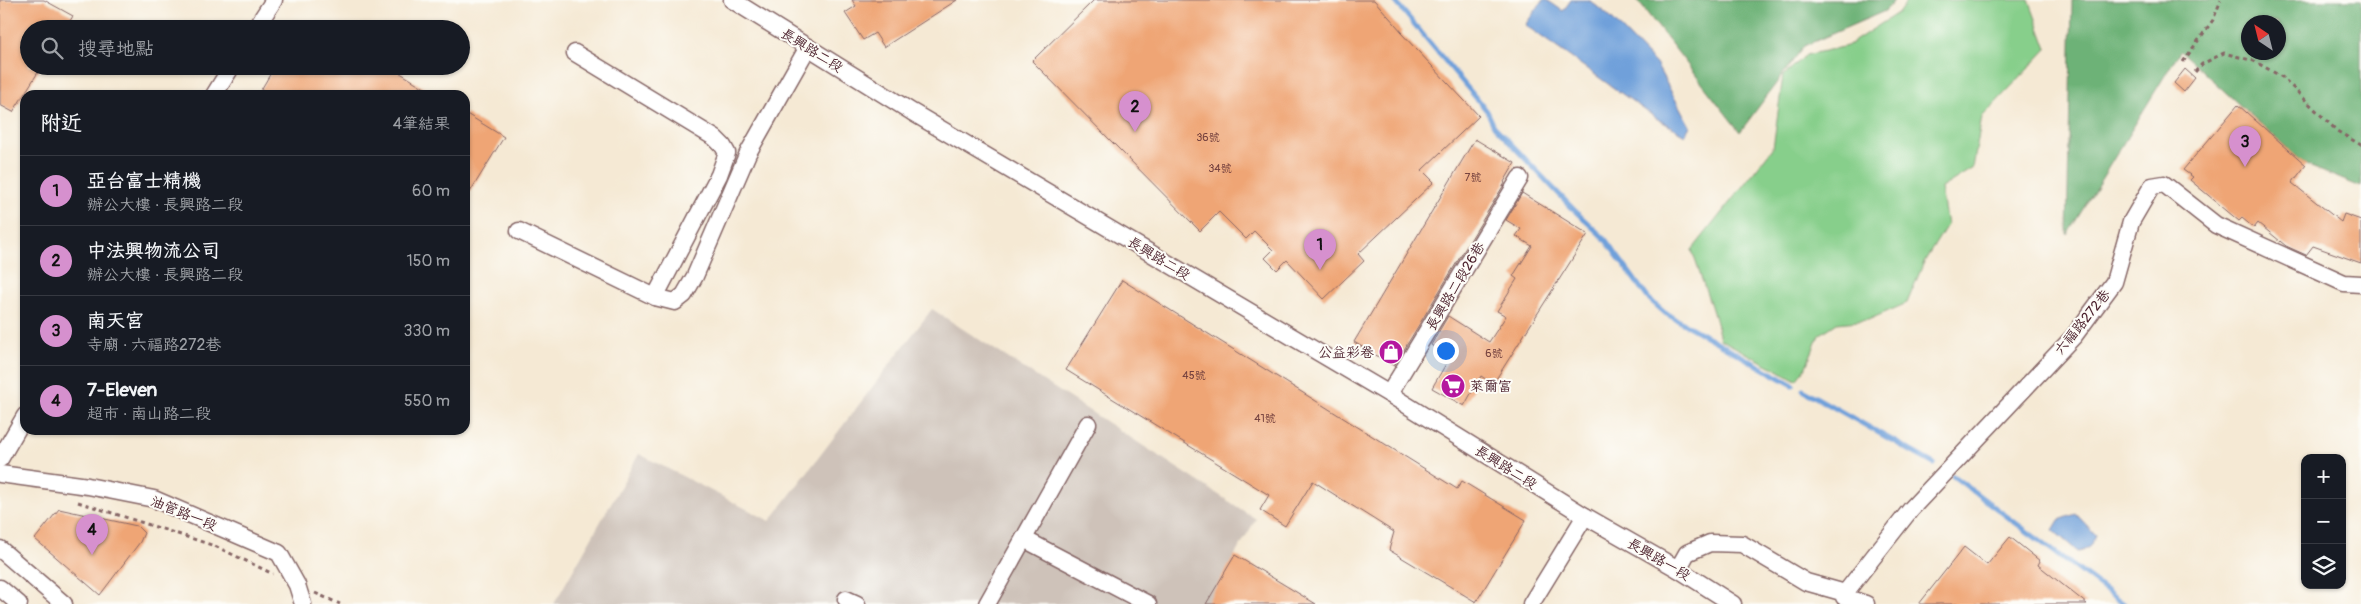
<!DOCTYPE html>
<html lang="zh-TW">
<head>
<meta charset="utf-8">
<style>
	:root { --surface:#171b24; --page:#242831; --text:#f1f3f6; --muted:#9ea1a6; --line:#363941; --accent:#d690ce }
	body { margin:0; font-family:Pangolin,"LXGW WenKai TC",sans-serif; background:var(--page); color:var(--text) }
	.controls { position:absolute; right:15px; bottom:15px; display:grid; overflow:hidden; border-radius:10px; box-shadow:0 1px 4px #0004 }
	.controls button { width:45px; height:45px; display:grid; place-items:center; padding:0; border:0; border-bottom:1px solid var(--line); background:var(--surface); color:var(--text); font:25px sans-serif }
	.compass { position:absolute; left:2241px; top:15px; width:45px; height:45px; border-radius:50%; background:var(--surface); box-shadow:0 1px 4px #0004; rotate:325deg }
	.you { position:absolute; left:1445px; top:350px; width:18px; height:18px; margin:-12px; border:4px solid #fff; border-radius:50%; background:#1a73e8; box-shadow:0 0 0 8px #1a73e833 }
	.badge { display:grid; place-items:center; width:32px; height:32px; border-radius:50%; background:var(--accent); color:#111; font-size:16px; font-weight:700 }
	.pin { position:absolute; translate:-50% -41px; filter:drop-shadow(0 1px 2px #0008) }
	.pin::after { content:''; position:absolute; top:26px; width:18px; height:15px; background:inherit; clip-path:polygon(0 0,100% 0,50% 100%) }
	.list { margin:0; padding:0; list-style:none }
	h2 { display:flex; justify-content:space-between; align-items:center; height:65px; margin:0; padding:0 20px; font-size:21px }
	h2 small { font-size:16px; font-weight:400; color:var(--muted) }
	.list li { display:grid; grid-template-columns:32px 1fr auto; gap:15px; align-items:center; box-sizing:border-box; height:70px; padding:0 20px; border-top:1px solid var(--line) }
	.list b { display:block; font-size:19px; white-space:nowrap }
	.list p { margin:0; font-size:16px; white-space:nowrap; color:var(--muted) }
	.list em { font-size:16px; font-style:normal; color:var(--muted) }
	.icon { flex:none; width:28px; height:28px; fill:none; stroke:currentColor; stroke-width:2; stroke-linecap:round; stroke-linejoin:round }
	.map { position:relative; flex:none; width:2361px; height:604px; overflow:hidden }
	.search { position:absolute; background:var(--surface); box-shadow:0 1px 4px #0004; left:20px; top:20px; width:450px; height:55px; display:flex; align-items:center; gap:12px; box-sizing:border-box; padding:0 18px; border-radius:28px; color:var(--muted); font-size:19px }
	.panel { position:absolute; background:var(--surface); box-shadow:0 1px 4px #0004; left:20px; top:90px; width:450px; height:345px; border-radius:15px }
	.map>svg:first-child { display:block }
</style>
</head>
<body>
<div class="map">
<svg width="2361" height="604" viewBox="0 0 2361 604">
	<rect width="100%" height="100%" fill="#fdfcf7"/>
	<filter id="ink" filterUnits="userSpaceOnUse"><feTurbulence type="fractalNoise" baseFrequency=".02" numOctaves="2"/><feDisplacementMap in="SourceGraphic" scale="10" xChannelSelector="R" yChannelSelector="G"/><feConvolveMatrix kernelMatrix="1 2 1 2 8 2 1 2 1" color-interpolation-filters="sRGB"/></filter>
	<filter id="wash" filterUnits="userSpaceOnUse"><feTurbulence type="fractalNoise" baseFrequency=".0096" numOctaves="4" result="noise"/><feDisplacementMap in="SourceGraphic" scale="20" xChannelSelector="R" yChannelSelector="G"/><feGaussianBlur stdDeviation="1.12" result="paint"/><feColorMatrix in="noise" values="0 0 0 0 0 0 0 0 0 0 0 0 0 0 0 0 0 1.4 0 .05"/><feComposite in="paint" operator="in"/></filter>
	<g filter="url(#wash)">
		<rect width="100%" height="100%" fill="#f5e9d4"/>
		<path fill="#cec2b9" d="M932,309L1256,519L1206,604H554L639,454L770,521Z"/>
		<path fill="#87cf8b" stroke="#68775b" d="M1908,0H2029L2047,49L1982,117L1973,168L1941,188L1947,225L1924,262L1907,303L1868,320L1837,323L1819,335L1805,369L1796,380L1720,339C1714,310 1701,279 1692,250L1773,148L1783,76L1806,55L1847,46L1899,12Z"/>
		<g fill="#6db277" stroke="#5c6851" fill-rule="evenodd">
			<path d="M1637,0H1894L1885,11L1804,46L1740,132Z"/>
			<path d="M2072,0H2361V187L2306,165L2180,51L2067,235ZM2248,22H2278V52H2248Z"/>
		</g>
		<g fill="#70a0da" stroke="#5d6082">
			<path d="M1543,0H1547L1563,11L1571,0H1589L1609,16L1656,64L1690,126L1685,135L1656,118L1525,25Z"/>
			<path d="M2076,514L2096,535C2094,543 2087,551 2078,552L2053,530L2059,520Z"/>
		</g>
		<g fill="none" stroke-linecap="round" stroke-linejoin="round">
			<g stroke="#70a0da" stroke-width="5">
				<path d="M1394,0L1487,111L1494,126L1577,213L1605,239L1648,298L1665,313L1793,385"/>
				<path d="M1803,390L1934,464"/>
				<path d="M1953,476L2124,604"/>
			</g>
		</g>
		<g id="blocks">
			<g fill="#efa575">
				<path d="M0,0H44L73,16L65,29H29V66H42L13,112L0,105Z"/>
				<path d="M852,0H957L884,47L875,33L863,40L845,13L856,6Z"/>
				<path d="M1094,0H1374L1402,32L1401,33L1479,116L1422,170L1434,182L1358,254L1364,261L1324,299L1287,260L1277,270L1265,258L1273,250L1254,231L1246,239L1219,212L1200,231L1032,61Z"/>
				<path d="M275,66H389L436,95H258Z"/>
				<path d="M2185,69L2195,78L2184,92L2174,83Z"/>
				<path d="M2238,105L2306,165L2292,183L2341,222L2344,214L2361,220V263L2313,246L2306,255L2286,246L2258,223L2254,228L2242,218L2239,221L2190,180L2193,177L2183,170Z"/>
				<path d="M465,113L504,137L465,200Z"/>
				<path d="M1475,139L1515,163L1504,182L1505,183L1394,366L1354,342Z"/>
				<path d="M1522,193L1588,234L1493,384L1481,376L1464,406L1432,388L1450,357L1431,345L1448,316L1489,342L1506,316L1497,311L1517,279L1513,276L1532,246L1516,236L1521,229L1506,220Z"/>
				<path d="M1122,280L1457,489L1462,481L1526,520L1476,602L1389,550L1394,532L1313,481L1285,526L1260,510L1269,495L1066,370Z"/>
				<path d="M59,509L137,526L144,533L140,542L100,595L35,539Z"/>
				<path d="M2010,537L2040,561L2038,565L2087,604H1919L1964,547L1987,565Z"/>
				<path d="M1235,555L1316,604H1206Z"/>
			</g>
		</g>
	</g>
	<g filter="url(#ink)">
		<use href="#blocks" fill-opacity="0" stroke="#866666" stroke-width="1"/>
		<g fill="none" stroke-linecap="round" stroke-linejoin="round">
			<defs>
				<g id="minor">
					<path d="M732,0L912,112L1389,394L1585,516L1678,569L1733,604"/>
					<path d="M255,29L274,0"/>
					<path d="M575,53L715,138L723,146L727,153L719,175L655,297"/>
					<path d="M214,95L232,66"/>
					<path d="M519,231L655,297L675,302L684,295L695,276L748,153L808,47"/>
					<path d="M1389,394L1520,178"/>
					<path d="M0,459L25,416"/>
					<path d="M0,474L88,486L154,499L279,553L297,585L303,604"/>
					<path d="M1024,539L1148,604"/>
					<path d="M0,549L64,604"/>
					<path d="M1678,569L1687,553L1710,543L1742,544L1806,582L1845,593L1844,597L1866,604"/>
					<path d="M0,588L19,604"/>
					<path d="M1845,593L1911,509L2074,336L2114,282L2131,222L2152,186L2164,184L2216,225L2344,283L2361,284"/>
					<path d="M846,599L857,604"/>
					<path d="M987,604L1088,424"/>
					<path d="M1531,604L1585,516"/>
				</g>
			</defs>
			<use href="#minor" stroke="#866666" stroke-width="19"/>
			<g stroke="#866666" stroke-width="3" stroke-dasharray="4 4" stroke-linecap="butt">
				<path d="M2183,62L2213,20L2221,0"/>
				<path d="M2195,72L2202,64L2224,53L2254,61L2282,77L2337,131L2361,145"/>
				<path d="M78,502L215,546L273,574"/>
				<path d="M315,593L340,604"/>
			</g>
			<use href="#minor" stroke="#fff" stroke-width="16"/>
		</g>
	</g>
	<defs>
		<symbol id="shop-disc" viewBox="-11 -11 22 22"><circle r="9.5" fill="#b5179e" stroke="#fdfcf7"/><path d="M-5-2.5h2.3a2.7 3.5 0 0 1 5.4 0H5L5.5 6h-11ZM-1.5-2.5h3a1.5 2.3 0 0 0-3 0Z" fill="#fff"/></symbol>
		<symbol id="supermarket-disc" viewBox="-11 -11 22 22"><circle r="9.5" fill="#b5179e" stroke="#fdfcf7"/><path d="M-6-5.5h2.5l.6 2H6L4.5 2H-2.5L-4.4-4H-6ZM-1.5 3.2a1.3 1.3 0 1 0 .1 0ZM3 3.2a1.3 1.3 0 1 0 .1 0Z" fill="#fff"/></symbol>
	</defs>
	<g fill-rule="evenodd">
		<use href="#shop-disc" x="1377" y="338" width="28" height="28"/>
		<use href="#supermarket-disc" x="1439" y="372" width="28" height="28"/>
	</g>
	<g text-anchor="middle" stroke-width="4" stroke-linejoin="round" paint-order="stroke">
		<g font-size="11" fill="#73403e">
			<text x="1208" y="141">36號</text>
			<text x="1220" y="172">34號</text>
			<text x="1473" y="181">7號</text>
			<text x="1494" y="357">6號</text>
			<text x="1194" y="379">45號</text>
			<text x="1265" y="422">41號</text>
		</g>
		<g font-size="14" fill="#4a1f2b" stroke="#fdfcf7">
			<text transform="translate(812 50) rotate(32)" y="5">長興路二段</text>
			<text transform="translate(1159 258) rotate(31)" y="5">長興路二段</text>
			<text transform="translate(1455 286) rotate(-59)" y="5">長興路二段26巷</text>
			<text transform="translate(2082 322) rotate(-51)" y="5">六福路272巷</text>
			<text transform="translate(1506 467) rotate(32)" y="5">長興路二段</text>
			<text transform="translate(184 513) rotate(22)" y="5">油管路一段</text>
			<text transform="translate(1659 559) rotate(30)" y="5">長興路一段</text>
		</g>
		<g font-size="14" fill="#4a1f2b" stroke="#fdfcf7" text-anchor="end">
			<text x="1374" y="357">公益彩卷</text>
			<text x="1470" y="391" text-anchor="start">萊爾富</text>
		</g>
	</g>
</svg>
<div class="controls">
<button>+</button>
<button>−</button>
<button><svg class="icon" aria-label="layers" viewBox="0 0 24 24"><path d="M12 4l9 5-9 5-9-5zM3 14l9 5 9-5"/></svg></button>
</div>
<svg class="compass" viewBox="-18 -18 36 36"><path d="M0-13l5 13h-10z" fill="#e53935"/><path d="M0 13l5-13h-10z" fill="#9ea1a6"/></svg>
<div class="you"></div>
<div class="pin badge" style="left:1320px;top:270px">1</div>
<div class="pin badge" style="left:1135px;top:132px">2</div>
<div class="pin badge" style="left:2245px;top:167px">3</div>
<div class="pin badge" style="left:92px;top:555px">4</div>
<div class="search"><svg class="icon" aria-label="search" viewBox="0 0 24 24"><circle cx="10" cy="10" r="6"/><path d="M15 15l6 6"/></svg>搜尋地點</div>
<section class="panel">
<h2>附近<small>4筆結果</small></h2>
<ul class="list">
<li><span class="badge">1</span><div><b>亞台富士精機</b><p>辦公大樓 · 長興路二段</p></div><em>60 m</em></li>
<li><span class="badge">2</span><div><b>中法興物流公司</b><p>辦公大樓 · 長興路二段</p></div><em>150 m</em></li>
<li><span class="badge">3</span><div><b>南天宮</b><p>寺廟 · 六福路272巷</p></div><em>330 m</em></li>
<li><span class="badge">4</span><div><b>7-Eleven</b><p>超市 · 南山路二段</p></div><em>550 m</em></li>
</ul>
</section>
</div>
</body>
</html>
